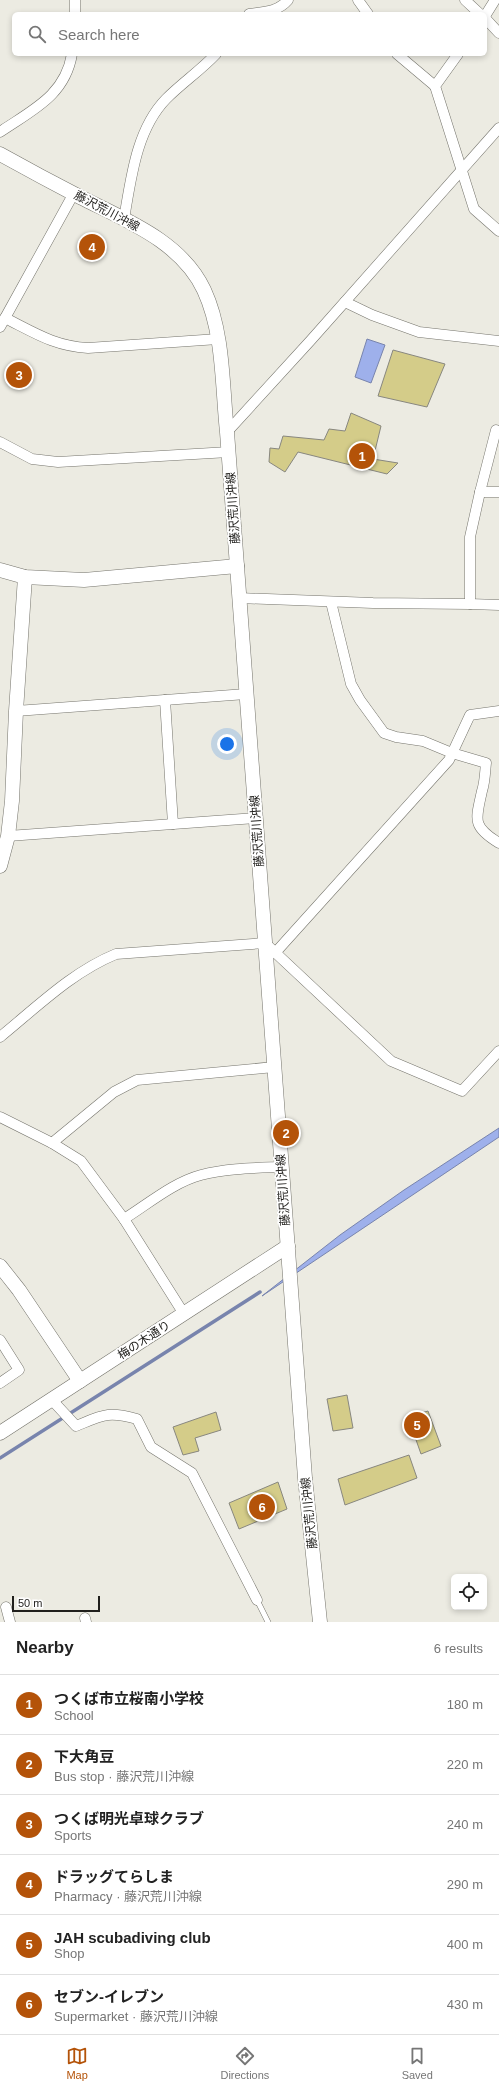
<!DOCTYPE html>
<html lang="en">
<head>
<meta charset="utf-8">
<style>
	:root { --surface:#fff; --page:#f6f6f6; --text:#222; --muted:#767676; --line:#e0e0e0; --accent:#b45309 }
	body { margin:0; font-family:Helvetica,"Noto Sans JP",sans-serif; background:var(--page); color:var(--text) }
	.controls { position:absolute; right:12px; bottom:12px; display:grid; overflow:hidden; border-radius:6px; box-shadow:0 2px 6px #0003 }
	.controls button { width:36px; height:36px; display:grid; place-items:center; padding:0; border:0; border-bottom:1px solid var(--line); background:var(--surface); color:var(--text); font:20px sans-serif }
	.scale { position:absolute; left:12px; bottom:10px; width:88px; box-sizing:border-box; padding-left:4px; border:2px solid #201f1c; border-top:0; font-size:11px; line-height:14px; white-space:nowrap; color:#201f1c; -webkit-text-stroke:3px #fff; paint-order:stroke }
	.you { position:absolute; left:227px; top:744px; width:14px; height:14px; margin:-10px; border:3px solid #fff; border-radius:50%; background:#1a73e8; box-shadow:0 0 0 6px #1a73e833 }
	.badge { display:grid; place-items:center; width:26px; height:26px; border-radius:50%; background:var(--accent); color:#fff; font-size:13px; font-weight:700 }
	.pin { position:absolute; translate:-50% -50%; border:2px solid #fff; box-shadow:0 1px 4px #0006 }
	.list { margin:0; padding:0; list-style:none }
	h2 { display:flex; justify-content:space-between; align-items:center; height:52px; margin:0; padding:0 16px; font-size:17px }
	h2 small { font-size:13px; font-weight:400; color:var(--muted) }
	.list li { display:grid; grid-template-columns:26px 1fr auto; gap:12px; align-items:center; box-sizing:border-box; height:60px; padding:0 16px; border-top:1px solid var(--line) }
	.list b { display:block; font-size:15px; white-space:nowrap }
	.list p { margin:0; font-size:13px; white-space:nowrap; color:var(--muted) }
	.list em { font-size:13px; font-style:normal; color:var(--muted) }
	.icon { flex:none; width:22px; height:22px; fill:none; stroke:currentColor; stroke-width:2; stroke-linecap:round; stroke-linejoin:round }
	.map { position:relative; flex:none; width:499px; height:1622px; overflow:hidden }
	.search { position:absolute; background:var(--surface); box-shadow:0 2px 6px #0003; left:12px; right:12px; top:12px; height:44px; display:flex; align-items:center; gap:10px; box-sizing:border-box; padding:0 14px; border-radius:6px; color:var(--muted); font-size:15px }
	.sheet { height:412px; background:var(--surface) }
	nav { display:flex; justify-content:space-around; align-items:center; box-sizing:border-box; height:56px; border-top:1px solid var(--line); background:var(--surface); font-size:11px; color:var(--muted) }
	nav a { display:grid; justify-items:center; gap:2px }
	nav .on { color:var(--accent) }
	.map>svg:first-child { display:block }
</style>
</head>
<body>
<div class="map">
<svg width="499" height="1622" viewBox="0 0 499 1622">
	<rect width="100%" height="100%" fill="#ecebe2"/>
	<g fill="#9eb0eb" stroke="#7884ad">
		<path d="M367,339L385,345L371,383L355,377Z"/>
		<path d="M499,1128V1137L262,1296L340,1235L404,1190Z"/>
	</g>
	<g fill="none" stroke-linecap="round" stroke-linejoin="round">
		<path stroke="#7884ad" stroke-width="3.5" d="M0,1458L260,1292"/>
	</g>
	<g fill="#d4cc89" stroke="#88877f">
		<path d="M393,350L445,364L427,407L378,396Z"/>
		<path d="M351,413L381,426L373,459L398,463L387,474L298,452L285,472L269,462L270,448L279,449L283,436L324,440L329,429L345,431Z"/>
		<path d="M347,1395L353,1428L333,1431L327,1399Z"/>
		<path d="M428,1411L441,1446L421,1454L408,1417Z"/>
		<path d="M216,1412L221,1430L195,1438L199,1451L183,1455L173,1427Z"/>
		<path d="M409,1455L417,1478L345,1505L338,1479Z"/>
		<path d="M278,1482L287,1509L239,1529L229,1503Z"/>
	</g>
	<g fill="none" stroke-linecap="round" stroke-linejoin="round">
		<defs>
			<path id="lane" d="M257,1600L268,1622"/>
			<g id="street">
				<path d="M358,0L368,14"/>
				<path d="M465,0L480,14"/>
				<path d="M75,14V0"/>
				<path d="M249,14C263,12 278,12 288,0"/>
				<path d="M485,16L495,0"/>
				<path d="M485,18L499,33"/>
				<path d="M397,54L435,86"/>
				<path d="M458,54L435,86L474,209L499,231"/>
				<path d="M0,132C32,110 65,96 72,54"/>
				<path d="M124,219C131,179 136,130 166,99C182,83 201,70 216,54"/>
				<path d="M345,302L372,315L419,332L499,341"/>
				<path d="M5,318C35,333 54,346 88,348L218,339"/>
				<path d="M0,327L74,193"/>
				<path d="M227,432L311,340L499,128"/>
				<path d="M0,442L32,459L58,462L229,452"/>
				<path d="M480,492L496,430"/>
				<path d="M239,598L373,603L470,604V537L480,492H499"/>
				<path d="M331,602L351,684L360,700L384,733L396,737L423,741L452,753L486,763C485,772 485,782 482,791C476,819 471,826 499,843"/>
				<path d="M470,604L499,605"/>
				<path d="M165,700L173,824"/>
				<path d="M16,711L246,694"/>
				<path d="M8,836L256,818"/>
				<path d="M275,953L449,760L470,715L499,711"/>
				<path d="M0,1037C37,1007 72,972 116,954L265,943L391,1061L462,1091L499,1051"/>
				<path d="M0,1117L52,1143L81,1161L124,1219L184,1314"/>
				<path d="M52,1143L114,1092L137,1080L274,1067"/>
				<path d="M124,1219C148,1204 174,1182 201,1175C227,1168 256,1168 282,1167"/>
				<path d="M0,1340L19,1370L0,1383"/>
				<path d="M52,1400L76,1426C103,1415 108,1411 137,1419L151,1447L192,1473L257,1600"/>
				<path d="M6,1607L10,1622"/>
				<path d="M85,1618L86,1622"/>
			</g>
			<g id="secondary">
				<path d="M0,154C27,169 53,183 80,197C125,220 181,241 204,290C224,333 222,386 227,432L305,1478L320,1622"/>
				<path d="M0,570L25,577L84,580L237,566"/>
				<path d="M0,866L8,836L12,801L16,711L25,577"/>
				<path d="M0,1266L19,1290L80,1381"/>
				<path d="M0,1433L288,1246"/>
			</g>
		</defs>
		<use href="#lane" stroke="#75746c" stroke-width="6"/>
		<use href="#street" stroke="#75746c" stroke-width="11"/>
		<use href="#secondary" stroke="#75746c" stroke-width="15"/>
		<use href="#lane" stroke="#fff" stroke-width="5"/>
		<use href="#street" stroke="#fff" stroke-width="10"/>
		<use href="#secondary" stroke="#fff" stroke-width="14"/>
	</g>
	<g text-anchor="middle" stroke-width="3.5" stroke-linejoin="round" paint-order="stroke">
		<g font-size="12" fill="#201f1c" stroke="#fff">
			<text transform="translate(107 211) rotate(28)" y="4">藤沢荒川沖線</text>
			<text transform="translate(233 508) rotate(-94)" y="4">藤沢荒川沖線</text>
			<text transform="translate(257 831) rotate(-94)" y="4">藤沢荒川沖線</text>
			<text transform="translate(283 1190) rotate(-94)" y="4">藤沢荒川沖線</text>
			<text transform="translate(144 1340) rotate(-33)" y="4">梅の木通り</text>
			<text transform="translate(309 1513) rotate(-96)" y="4">藤沢荒川沖線</text>
		</g>
	</g>
</svg>
<div class="controls">
<button><svg class="icon" aria-label="locate" viewBox="0 0 24 24"><circle cx="12" cy="12" r="6"/><path d="M12 2v4M12 18v4M2 12h4M18 12h4"/></svg></button>
</div>
<div class="scale">50 m</div>
<div class="you"></div>
<div class="pin badge" style="left:362px;top:456px">1</div>
<div class="pin badge" style="left:286px;top:1133px">2</div>
<div class="pin badge" style="left:19px;top:375px">3</div>
<div class="pin badge" style="left:92px;top:247px">4</div>
<div class="pin badge" style="left:417px;top:1425px">5</div>
<div class="pin badge" style="left:262px;top:1507px">6</div>
<div class="search"><svg class="icon" aria-label="search" viewBox="0 0 24 24"><circle cx="10" cy="10" r="6"/><path d="M15 15l6 6"/></svg>Search here</div>
</div>
<section class="sheet">
<h2>Nearby<small>6 results</small></h2>
<ul class="list">
<li><span class="badge">1</span><div><b>つくば市立桜南小学校</b><p>School</p></div><em>180 m</em></li>
<li><span class="badge">2</span><div><b>下大角豆</b><p>Bus stop · 藤沢荒川沖線</p></div><em>220 m</em></li>
<li><span class="badge">3</span><div><b>つくば明光卓球クラブ</b><p>Sports</p></div><em>240 m</em></li>
<li><span class="badge">4</span><div><b>ドラッグてらしま</b><p>Pharmacy · 藤沢荒川沖線</p></div><em>290 m</em></li>
<li><span class="badge">5</span><div><b>JAH scubadiving club</b><p>Shop</p></div><em>400 m</em></li>
<li><span class="badge">6</span><div><b>セブン-イレブン</b><p>Supermarket · 藤沢荒川沖線</p></div><em>430 m</em></li>
</ul>
</section>
<nav>
<a class="on"><svg class="icon" aria-label="map" viewBox="0 0 24 24"><path d="M3 6l6-2 6 2 6-2v14l-6 2-6-2-6 2zM9 4v14M15 6v14"/></svg>Map</a>
<a><svg class="icon" aria-label="directions" viewBox="0 0 24 24"><path d="M12 3l9 9-9 9-9-9zM9 14v-3h6M13 9l2 2-2 2"/></svg>Directions</a>
<a><svg class="icon" aria-label="saved" viewBox="0 0 24 24"><path d="M7 4h10v16l-5-4-5 4z"/></svg>Saved</a>
</nav>
</body>
</html>
